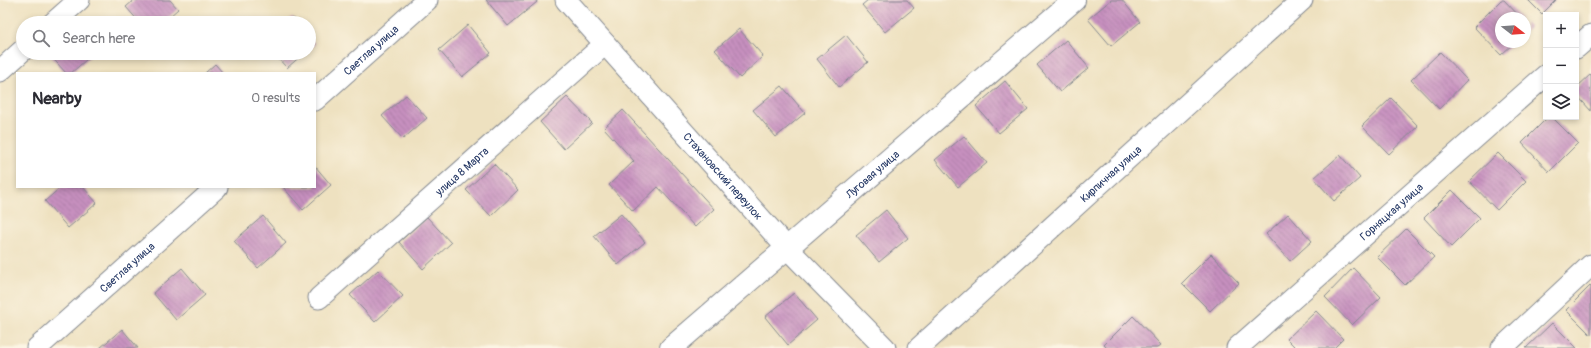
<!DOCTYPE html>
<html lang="en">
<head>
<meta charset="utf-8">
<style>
	:root { --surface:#fff; --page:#f7f7f7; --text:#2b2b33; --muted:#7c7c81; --line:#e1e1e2 }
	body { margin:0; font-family:Pangolin,sans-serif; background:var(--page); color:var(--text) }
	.controls { position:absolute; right:12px; top:12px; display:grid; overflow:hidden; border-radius:0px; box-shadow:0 2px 6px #0003 }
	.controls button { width:36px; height:36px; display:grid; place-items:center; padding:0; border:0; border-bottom:1px solid var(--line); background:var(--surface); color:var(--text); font:20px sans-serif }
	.compass { position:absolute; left:1495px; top:12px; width:36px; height:36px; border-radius:50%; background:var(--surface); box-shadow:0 2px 6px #0003; rotate:107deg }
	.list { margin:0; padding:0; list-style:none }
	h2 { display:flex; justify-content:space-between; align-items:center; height:52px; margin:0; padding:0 16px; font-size:17px }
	h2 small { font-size:13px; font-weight:400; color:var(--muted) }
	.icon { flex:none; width:22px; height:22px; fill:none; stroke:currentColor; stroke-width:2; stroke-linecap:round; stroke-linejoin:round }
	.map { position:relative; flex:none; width:1591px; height:348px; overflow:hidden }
	.search { position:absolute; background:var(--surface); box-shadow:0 2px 6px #0003; left:16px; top:16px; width:300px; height:44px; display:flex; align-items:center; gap:10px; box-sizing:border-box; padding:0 14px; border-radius:22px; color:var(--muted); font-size:15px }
	.panel { position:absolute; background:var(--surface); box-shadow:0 2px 6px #0003; left:16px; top:72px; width:300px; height:116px; border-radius:0px }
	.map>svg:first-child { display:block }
</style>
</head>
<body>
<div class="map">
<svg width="1591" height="348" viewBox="0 0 1591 348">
	<defs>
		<pattern id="building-back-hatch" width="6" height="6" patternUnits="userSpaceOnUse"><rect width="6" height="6" fill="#c790bf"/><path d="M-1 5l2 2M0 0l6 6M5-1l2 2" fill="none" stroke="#a1769e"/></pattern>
	</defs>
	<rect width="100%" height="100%" fill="#fcf5e5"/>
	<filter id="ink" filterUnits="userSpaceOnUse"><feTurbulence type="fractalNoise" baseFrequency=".025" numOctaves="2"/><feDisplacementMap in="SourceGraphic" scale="8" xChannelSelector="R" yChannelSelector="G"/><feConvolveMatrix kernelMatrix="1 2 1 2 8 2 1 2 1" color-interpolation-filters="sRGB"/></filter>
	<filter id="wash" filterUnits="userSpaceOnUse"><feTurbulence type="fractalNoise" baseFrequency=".012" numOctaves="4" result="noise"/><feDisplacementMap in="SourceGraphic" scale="16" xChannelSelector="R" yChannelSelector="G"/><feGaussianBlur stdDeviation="0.9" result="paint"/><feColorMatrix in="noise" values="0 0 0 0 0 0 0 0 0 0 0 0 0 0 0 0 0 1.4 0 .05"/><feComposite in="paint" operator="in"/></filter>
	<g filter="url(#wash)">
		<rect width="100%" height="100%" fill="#eee1c0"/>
		<g id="blocks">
			<g fill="url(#building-back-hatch)">
				<path d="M134,0H170L178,9L162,23H140L126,7Z"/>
				<path d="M486,0H536L537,2L508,26Z"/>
				<path d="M868,0H907L914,8L885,32L862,5Z"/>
				<path d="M1111,0H1122L1140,22L1111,46L1088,19Z"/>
				<path d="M1501,0H1504L1521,18H1501V42H1515L1501,55L1474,27Z"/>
				<path d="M1528,0H1556L1542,14Z"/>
				<path d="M292,17L297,23H285Z"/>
				<path d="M1525,22L1530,27L1525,32Z"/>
				<path d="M468,25L491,53L462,77L439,50Z"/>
				<path d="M739,29L763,56L740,78L715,50Z"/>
				<path d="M846,35L868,62L839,87L817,59Z"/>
				<path d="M309,37L315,44L309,49Z"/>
				<path d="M1066,40L1089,68L1060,92L1037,65Z"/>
				<path d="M1440,52L1467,80L1439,109L1411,80Z"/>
				<path d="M48,53H94L71,73H66Z"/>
				<path d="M273,53H304L287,68Z"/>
				<path d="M215,64L223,73H205Z"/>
				<path d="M1591,74V111L1576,94V88Z"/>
				<path d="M1005,81L1028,109L999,133L976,106Z"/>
				<path d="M782,86L805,113L776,137L753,110Z"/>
				<path d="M406,95L427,118L403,139L382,116Z"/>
				<path d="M567,97L592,123L564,149L540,122Z"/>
				<path d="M1391,98L1418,126L1389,154L1362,126Z"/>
				<path d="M623,110L714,209L695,227L658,187L633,211L609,185L634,161L604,128Z"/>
				<path d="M1548,117H1552L1578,143L1549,172L1522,143Z"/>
				<path d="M964,136L987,163L958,187L935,160Z"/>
				<path d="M1498,153L1526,181L1497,210L1469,181Z"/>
				<path d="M1340,155L1360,178L1334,201L1314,178Z"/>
				<path d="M494,164L518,190L491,216L466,190Z"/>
				<path d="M315,166L331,185L303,210L283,187H315Z"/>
				<path d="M61,187H83L97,203L68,228L45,201Z"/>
				<path d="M1452,190L1480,218L1451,247L1424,218Z"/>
				<path d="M886,210L908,238L879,262L856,235Z"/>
				<path d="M621,214L645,242L618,265L594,236Z"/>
				<path d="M1288,214L1312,241L1290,261L1266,234Z"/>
				<path d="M263,216L286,243L258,268L234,241Z"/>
				<path d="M427,217L451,243L423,269L399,242Z"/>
				<path d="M1406,229L1434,257L1405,285L1377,257Z"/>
				<path d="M1211,254L1239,283L1210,311L1182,283Z"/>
				<path d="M182,268L205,295L176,320L153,293Z"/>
				<path d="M1353,268L1381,297L1352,325L1325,297Z"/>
				<path d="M378,270L403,296L375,322L350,295Z"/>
				<path d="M1591,285V335L1566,310Z"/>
				<path d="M794,293L817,320L788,345L765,317Z"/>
				<path d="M1316,311L1343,339L1334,348H1296L1287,339Z"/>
				<path d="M1133,316L1161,345L1157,348H1107L1104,345Z"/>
				<path d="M1552,323L1577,348H1526Z"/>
				<path d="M122,329L138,348H100Z"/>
			</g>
		</g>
	</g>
	<g filter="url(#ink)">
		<use href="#blocks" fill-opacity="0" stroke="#84888f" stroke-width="1"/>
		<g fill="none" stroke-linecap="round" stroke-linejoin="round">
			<defs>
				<g id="street">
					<path id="s1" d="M566,0L787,248L885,348"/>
					<path d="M53,23L79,0"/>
					<path d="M1576,48L1591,35"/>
					<path d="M0,71L23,50"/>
					<path id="s2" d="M315,100L427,0"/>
					<path id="s3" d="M319,298L605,44"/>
					<path id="s4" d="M37,348L217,187"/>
					<path id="s5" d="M919,348L1302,0"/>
					<path id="s6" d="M1237,348L1546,75"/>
					<path d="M1502,348L1591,265"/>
				</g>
				<g id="secondary">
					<path id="s7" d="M671,348L1074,0"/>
				</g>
			</defs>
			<use href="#street" stroke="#84888f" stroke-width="23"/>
			<use href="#secondary" stroke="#84888f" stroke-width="24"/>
			<use href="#street" stroke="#fff" stroke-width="21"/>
			<use href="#secondary" stroke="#fff" stroke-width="22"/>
		</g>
	</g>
	<g text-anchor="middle" stroke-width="3" stroke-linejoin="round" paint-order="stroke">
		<g font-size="11" fill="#1b2f5e" stroke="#fcf5e5">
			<text dy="4" stroke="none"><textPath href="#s2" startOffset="75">Светлая улица</textPath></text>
			<text dy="4" stroke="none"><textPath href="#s3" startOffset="191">улица 8 Марта</textPath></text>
			<text dy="4" stroke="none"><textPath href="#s7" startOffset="266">Луговая улица</textPath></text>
			<text dy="4" stroke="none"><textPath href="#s5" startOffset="259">Кирпичная улица</textPath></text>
			<text dy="4" stroke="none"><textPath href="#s1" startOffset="236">Стахановский переулок</textPath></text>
			<text dy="4" stroke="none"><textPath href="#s6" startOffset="206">Горняцкая улица</textPath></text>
			<text dy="4" stroke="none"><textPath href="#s4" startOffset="121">Светлая улица</textPath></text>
		</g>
	</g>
</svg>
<div class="controls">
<button>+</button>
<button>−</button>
<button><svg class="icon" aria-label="layers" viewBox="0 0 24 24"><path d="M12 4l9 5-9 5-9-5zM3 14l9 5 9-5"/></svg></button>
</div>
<svg class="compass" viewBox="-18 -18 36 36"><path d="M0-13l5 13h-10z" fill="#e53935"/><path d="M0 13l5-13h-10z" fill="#7c7c81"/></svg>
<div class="search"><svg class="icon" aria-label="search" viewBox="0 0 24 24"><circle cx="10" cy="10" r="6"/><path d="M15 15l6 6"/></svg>Search here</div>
<section class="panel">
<h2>Nearby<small>0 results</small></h2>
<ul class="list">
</ul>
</section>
</div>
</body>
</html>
